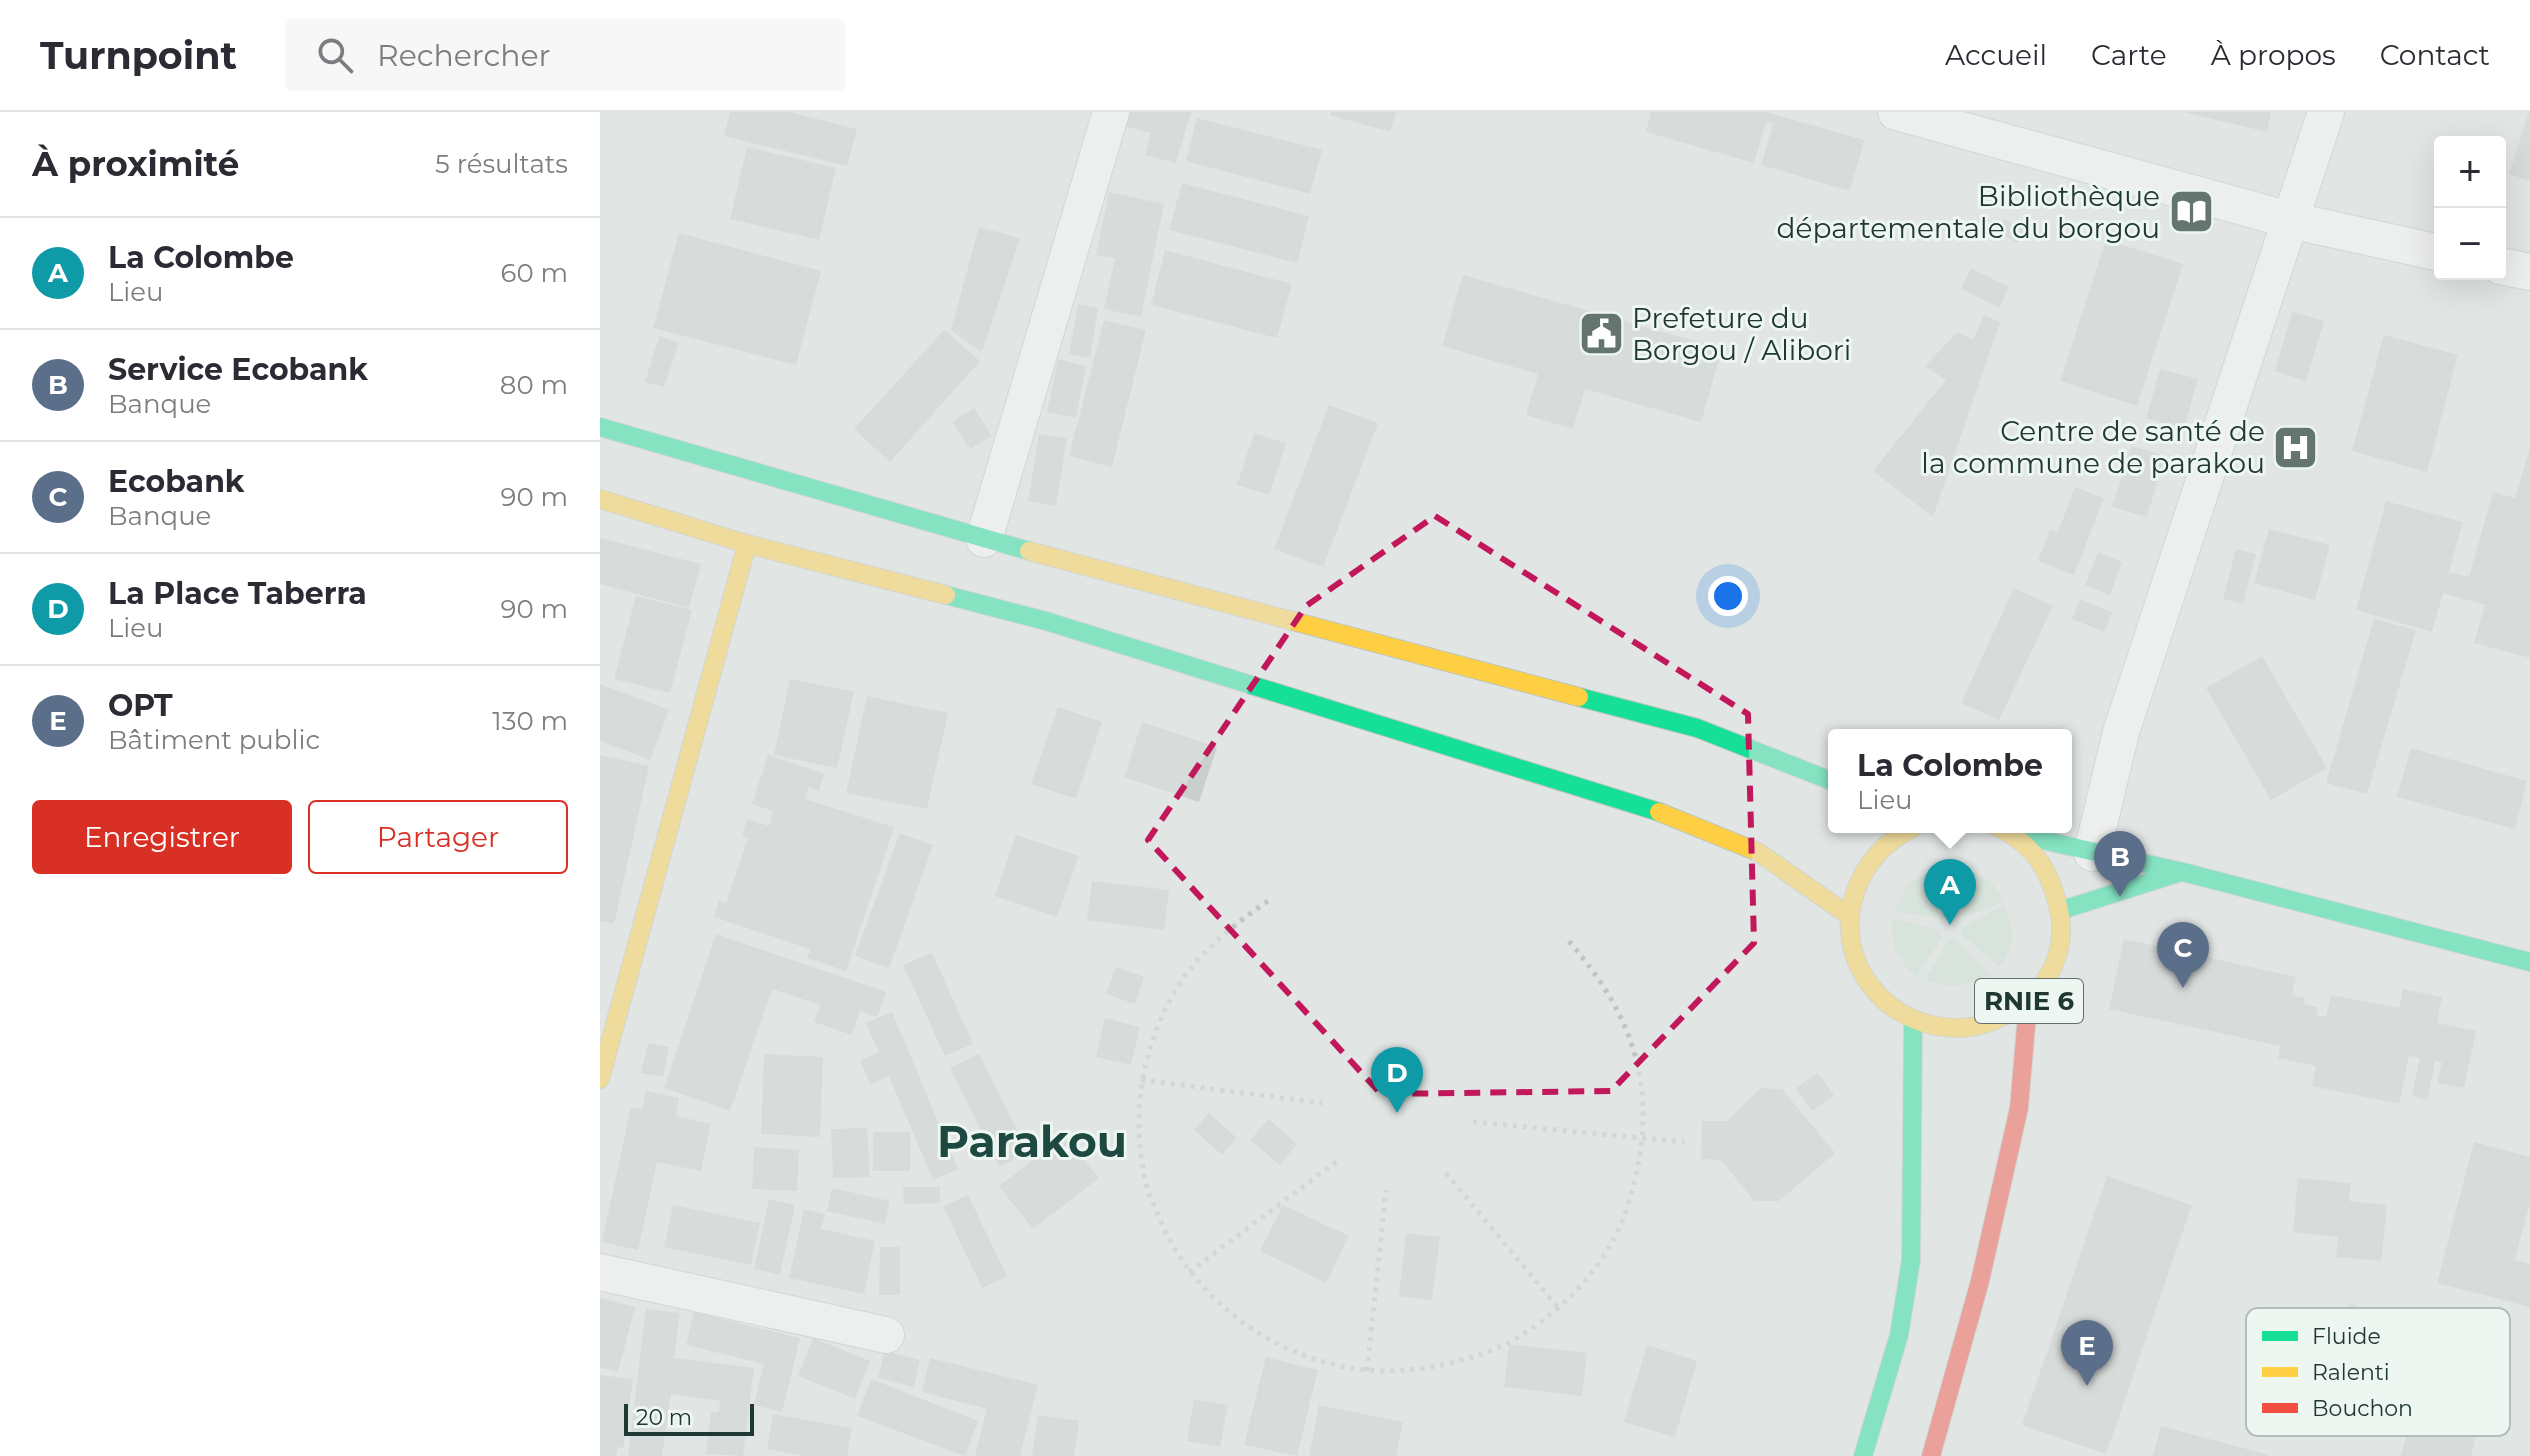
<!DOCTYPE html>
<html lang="fr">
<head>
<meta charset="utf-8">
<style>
	:root { --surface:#fff; --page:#f7f7f7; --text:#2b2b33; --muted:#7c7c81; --line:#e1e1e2; --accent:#d93025 }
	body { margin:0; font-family:Montserrat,sans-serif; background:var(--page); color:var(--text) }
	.controls { position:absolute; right:24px; top:24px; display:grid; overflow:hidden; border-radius:8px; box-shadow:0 8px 32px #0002 }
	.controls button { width:72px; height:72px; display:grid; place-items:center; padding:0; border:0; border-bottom:2px solid var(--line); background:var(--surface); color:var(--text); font:40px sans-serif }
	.scale { position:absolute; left:24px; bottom:20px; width:130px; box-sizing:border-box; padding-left:8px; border:4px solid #203833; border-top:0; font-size:22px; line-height:28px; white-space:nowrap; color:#203833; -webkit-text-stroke:6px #eef6f2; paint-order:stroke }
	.you { position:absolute; left:1128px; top:484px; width:28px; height:28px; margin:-20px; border:6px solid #fff; border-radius:50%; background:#1a73e8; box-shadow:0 0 0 12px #1a73e833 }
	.badge { display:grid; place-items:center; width:52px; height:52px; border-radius:50%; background:var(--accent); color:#fff; font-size:26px; font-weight:700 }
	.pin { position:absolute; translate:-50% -66px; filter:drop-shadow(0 2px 4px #0008) }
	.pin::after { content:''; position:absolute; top:42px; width:28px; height:24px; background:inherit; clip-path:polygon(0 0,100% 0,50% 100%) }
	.popup { position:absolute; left:1228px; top:617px; width:244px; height:104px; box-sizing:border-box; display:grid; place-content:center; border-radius:8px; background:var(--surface); filter:drop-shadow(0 2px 6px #0005); font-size:26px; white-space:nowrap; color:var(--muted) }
	.popup b { font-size:30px; color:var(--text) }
	.popup::after { content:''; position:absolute; left:50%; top:100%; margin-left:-16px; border:16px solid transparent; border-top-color:var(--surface) }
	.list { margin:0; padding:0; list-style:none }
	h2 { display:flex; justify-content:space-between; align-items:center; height:104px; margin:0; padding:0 32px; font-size:34px }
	h2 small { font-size:26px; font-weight:400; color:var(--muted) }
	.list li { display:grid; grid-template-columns:52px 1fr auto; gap:24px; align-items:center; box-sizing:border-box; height:112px; padding:0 32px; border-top:2px solid var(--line) }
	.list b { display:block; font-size:30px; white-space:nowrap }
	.list p { margin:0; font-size:26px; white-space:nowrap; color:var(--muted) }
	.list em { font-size:26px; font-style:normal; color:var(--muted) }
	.actions { display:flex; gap:16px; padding:24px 32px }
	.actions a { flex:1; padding:18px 0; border:2px solid var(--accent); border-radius:8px; text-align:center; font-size:28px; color:var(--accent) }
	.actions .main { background:var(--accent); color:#fff }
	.icon { flex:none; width:44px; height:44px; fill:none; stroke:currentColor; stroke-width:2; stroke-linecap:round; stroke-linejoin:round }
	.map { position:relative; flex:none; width:1930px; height:1344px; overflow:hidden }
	header { display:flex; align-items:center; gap:48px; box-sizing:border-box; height:112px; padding:0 40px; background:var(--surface); border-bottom:2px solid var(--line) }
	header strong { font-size:38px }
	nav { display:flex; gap:44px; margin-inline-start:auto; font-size:28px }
	.search { width:560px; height:72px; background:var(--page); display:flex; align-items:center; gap:20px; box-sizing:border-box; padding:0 28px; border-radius:8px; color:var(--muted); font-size:30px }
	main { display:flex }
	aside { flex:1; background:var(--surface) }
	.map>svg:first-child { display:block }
</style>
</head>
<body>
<header>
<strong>Turnpoint</strong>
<div class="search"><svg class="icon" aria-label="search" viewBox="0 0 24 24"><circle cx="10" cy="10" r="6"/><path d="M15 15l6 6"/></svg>Rechercher</div>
<nav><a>Accueil</a><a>Carte</a><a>À propos</a><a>Contact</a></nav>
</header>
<main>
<aside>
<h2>À proximité<small>5 résultats</small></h2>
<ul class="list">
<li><span class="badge" style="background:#0f9aa8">A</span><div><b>La Colombe</b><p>Lieu</p></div><em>60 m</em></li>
<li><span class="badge" style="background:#5c6f8a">B</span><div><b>Service Ecobank</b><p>Banque</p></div><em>80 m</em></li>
<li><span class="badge" style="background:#5c6f8a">C</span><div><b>Ecobank</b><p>Banque</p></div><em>90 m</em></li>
<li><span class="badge" style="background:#0f9aa8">D</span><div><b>La Place Taberra</b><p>Lieu</p></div><em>90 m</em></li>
<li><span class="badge" style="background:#5c6f8a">E</span><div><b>OPT</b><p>Bâtiment public</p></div><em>130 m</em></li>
</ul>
<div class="actions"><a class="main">Enregistrer</a><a>Partager</a></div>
</aside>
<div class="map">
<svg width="1930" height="1344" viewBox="0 0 1930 1344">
	<rect width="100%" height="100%" fill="#e1e6e4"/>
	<g fill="#cadfd1">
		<path d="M1351,756C1377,758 1391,765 1404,789L1361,806L1354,802Z"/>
		<path d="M1341,757L1347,803L1342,807L1295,799C1305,772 1313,763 1341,757Z"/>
		<path d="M1404,793C1415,816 1415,834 1399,855L1361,822L1363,815Z"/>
		<path d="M1293,807L1337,817L1342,825L1317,865C1297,848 1290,833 1293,807Z"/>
		<path d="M1349,827H1356L1389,862C1367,875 1349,879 1326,867Z"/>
	</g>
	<g fill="#c9cfcd">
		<path d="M130,0H190L257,17L247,54L124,24Z"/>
		<path d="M528,0H591L576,51L545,43L551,21L524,14Z"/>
		<path d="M731,0H796L790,20L730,3Z"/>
		<path d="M1051,0H1166L1264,28L1250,79L1161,53L1173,12L1166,10L1154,51L1046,20Z"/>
		<path d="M1584,0H1671L1667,20Z"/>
		<path d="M1929,0L1930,1V69L1909,62Z"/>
		<path d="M597,6L722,38L710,82L586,49Z"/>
		<path d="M147,35L236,56L219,128L130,107Z"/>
		<path d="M582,71L709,104L697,151L569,118Z"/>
		<path d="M509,80L564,92L541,205L504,197L515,146L496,143Z"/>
		<path d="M1403,107L1424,117L1418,131L1397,121Z"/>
		<path d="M379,115L420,126L382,240L351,218Z"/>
		<path d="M79,121L221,159L196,253L53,216Z"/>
		<path d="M1506,128L1583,152L1537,294L1460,269Z"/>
		<path d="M565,138L692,172L677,226L551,193Z"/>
		<path d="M1371,156L1409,175L1399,196L1361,177Z"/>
		<path d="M863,163L1122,237L1101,310L985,277L973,317L926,303L938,262L842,234Z"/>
		<path d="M478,192L498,196L490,246L469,242Z"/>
		<path d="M1692,200L1724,209L1706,269L1675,259Z"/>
		<path d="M1384,203L1400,210L1333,405L1273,359L1346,268L1325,254L1358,220L1373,228Z"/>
		<path d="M504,208L546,218L512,355L469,344Z"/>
		<path d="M344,218L380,249L290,350L254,317Z"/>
		<path d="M1784,223L1858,243L1827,360L1752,339Z"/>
		<path d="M59,224L79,231L64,275L45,270Z"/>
		<path d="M458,247L486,254L476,306L447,300Z"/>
		<path d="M1560,257L1598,267L1584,317L1546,306Z"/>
		<path d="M729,293L778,311L723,455L674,437Z"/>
		<path d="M374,296L392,324L370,337L352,310Z"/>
		<path d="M654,321L686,331L669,383L637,373Z"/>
		<path d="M439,322L467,326L456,394L428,389Z"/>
		<path d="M1532,334L1565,344L1547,405L1512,395Z"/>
		<path d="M1930,335V546L1874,531L1885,493L1843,481L1832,520L1756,498L1786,389L1863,410L1849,460L1869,465L1893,380L1915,386Z"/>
		<path d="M1475,375L1504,386L1474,463L1438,449L1450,417L1458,420Z"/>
		<path d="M1669,417L1730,433L1715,488L1654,471Z"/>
		<path d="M0,426L101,452L89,496L0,472Z"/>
		<path d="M1636,437L1656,442L1643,492L1623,487Z"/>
		<path d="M1498,440L1522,450L1510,483L1485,473Z"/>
		<path d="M1414,476L1453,494L1399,608L1361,591Z"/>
		<path d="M36,484L92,498L70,581L14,567Z"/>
		<path d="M1480,487L1512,500L1505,520L1472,507Z"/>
		<path d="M1774,507L1816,518L1767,682L1726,671Z"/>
		<path d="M1662,544L1727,656L1671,688L1606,576Z"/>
		<path d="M190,567L254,580L237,656L174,643Z"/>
		<path d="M0,572L69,598L50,648L0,629Z"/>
		<path d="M267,584L348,601L327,697L246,681Z"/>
		<path d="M458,595L502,610L476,687L431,672Z"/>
		<path d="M542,610L617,635L599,690L524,665Z"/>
		<path d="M1811,636L1927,669L1915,717L1797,685Z"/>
		<path d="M0,643L49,654L14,812L0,809Z"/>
		<path d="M168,643L224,662L219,679L209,675L205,687L294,715L246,859L207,846L210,837L114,805L119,789L126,791L148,726L142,724L147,707L169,714L173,699L152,692Z"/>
		<path d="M300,721L333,733L289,856L255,844Z"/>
		<path d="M416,723L479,744L457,805L395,784Z"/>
		<path d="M492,769L569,778L564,818L487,808Z"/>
		<path d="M116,822L286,880L277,905L260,899L252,923L214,910L220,893L172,877L130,999L64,976Z"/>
		<path d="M1524,827L1696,865L1692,883L1705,886L1704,892L1718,895L1716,903L1726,905L1731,883L1799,896L1803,877L1842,885L1837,911L1876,919L1864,976L1837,971L1842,950L1835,949L1827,988L1812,984L1820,946L1809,944L1799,992L1712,974L1716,954L1678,946L1680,934L1509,897Z"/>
		<path d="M332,841L373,932L345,944L303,853Z"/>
		<path d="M516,855L544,865L535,892L506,882Z"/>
		<path d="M292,900L358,1057L333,1068L289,964L270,972L260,949L279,940L266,911Z"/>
		<path d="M505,906L540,915L531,953L496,945Z"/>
		<path d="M48,931L69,935L63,965L41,961Z"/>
		<path d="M164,942L223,945L220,1025L161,1022Z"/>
		<path d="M379,942L428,1040L399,1055L350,956Z"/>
		<path d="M1218,961L1234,983L1212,999L1196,976Z"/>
		<path d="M1161,976L1182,977L1235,1041L1179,1089H1154L1121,1048L1101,1047L1102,1009H1127Z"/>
		<path d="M46,979L79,986L76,1004L111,1012L101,1059L57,1050L38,1138L2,1130L31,995L42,997Z"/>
		<path d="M609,1001L637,1026L622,1043L594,1018Z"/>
		<path d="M669,1007L697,1032L680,1053L650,1028Z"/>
		<path d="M267,1016L270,1065L233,1066L231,1017Z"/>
		<rect x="273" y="1020" width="37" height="39"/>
		<path d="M464,1024L499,1066L433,1117L399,1074Z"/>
		<path d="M1874,1030L1930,1045V1090L1915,1148L1930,1152V1195L1837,1171Z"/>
		<path d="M154,1035L199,1038L197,1079L152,1077Z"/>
		<path d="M1507,1064L1592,1093L1506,1342L1422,1313Z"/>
		<path d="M1698,1066L1751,1071L1749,1089L1787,1093L1781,1149L1736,1145L1738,1125L1693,1120Z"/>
		<path d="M303,1075H340V1091L304,1092Z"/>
		<path d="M232,1076L290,1089L285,1112L227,1099Z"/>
		<path d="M368,1083L407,1164L382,1176L343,1094Z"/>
		<path d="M169,1087L195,1093L180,1163L154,1157Z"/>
		<path d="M73,1093L160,1111L151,1153L64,1135Z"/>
		<path d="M683,1093L749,1124L726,1171L660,1139Z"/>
		<path d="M204,1097L225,1102L221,1117L275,1129L264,1182L189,1166Z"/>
		<path d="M806,1121L840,1125L832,1188L799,1184Z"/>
		<path d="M280,1135H300V1183H279Z"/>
		<path d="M0,1186L35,1195L18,1260L0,1255Z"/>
		<path d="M1749,1192L1804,1208L1776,1303L1721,1287Z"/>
		<path d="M46,1197L80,1201L74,1246L154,1256L143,1344L106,1342L111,1300H119L120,1289L71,1282L62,1344H28Z"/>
		<path d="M94,1200L200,1226L182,1300L154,1293L164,1252L86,1233Z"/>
		<path d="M213,1226L270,1249L255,1287L198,1264Z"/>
		<path d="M1832,1228L1897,1245L1871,1344H1801Z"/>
		<path d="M909,1232L987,1241L982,1284L904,1275Z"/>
		<path d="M1047,1233L1097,1249L1075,1325L1024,1310Z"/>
		<path d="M285,1239L320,1248L314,1275L278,1266Z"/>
		<path d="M666,1245L718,1258L697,1344L644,1333Z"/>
		<path d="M330,1246L438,1273L420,1344H375L387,1297L322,1280Z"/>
		<path d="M0,1263L33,1267L23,1336L18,1335L16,1344H0Z"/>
		<path d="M271,1267L378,1309L365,1344L257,1304Z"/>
		<path d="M594,1287L628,1293L620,1335L587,1329Z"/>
		<path d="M719,1293L803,1310L796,1344H709Z"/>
		<path d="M173,1302L252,1316L247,1344H206L167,1337Z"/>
		<path d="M438,1303L479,1309L474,1344H432Z"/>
		<path d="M1561,1314L1669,1343V1344H1553Z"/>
	</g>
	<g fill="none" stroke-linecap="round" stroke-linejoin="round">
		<defs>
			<g id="street">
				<path d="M1296,0L1690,108L1840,141"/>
				<path d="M1900,154L1930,160"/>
				<path d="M384,427L511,0"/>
				<path d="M1492,741L1521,620L1726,0"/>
				<path d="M0,1160L286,1223"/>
			</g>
			<g id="fast">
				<path d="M0,315L429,439"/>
				<path d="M346,483L446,509L1059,700"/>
				<path d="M979,585L1097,616L1234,670"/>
				<path d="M1416,722L1583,760L1930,850"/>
				<path d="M1462,798L1578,761"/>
				<path d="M1263,1344L1299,1223L1311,1148L1313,909"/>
			</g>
			<g id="slow">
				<path d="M0,387L147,432L346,483"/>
				<path d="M429,439L979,585"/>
				<path d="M1059,700L1158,740L1248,803"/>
				<path d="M1314,715C1285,730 1266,749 1255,781C1232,850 1287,917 1359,916C1388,915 1414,901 1434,881C1454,863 1465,831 1460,804C1453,763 1436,733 1397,715"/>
				<path d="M0,967L147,432"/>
			</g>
			<path id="jam" d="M1331,1344L1380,1169L1419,996L1428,891"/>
		</defs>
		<use href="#street" stroke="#bec3c1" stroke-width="38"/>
		<use href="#fast" stroke="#bcc4c1" stroke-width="20"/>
		<use href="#slow" stroke="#bcc4c1" stroke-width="20"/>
		<use href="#jam" stroke="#bcc4c1" stroke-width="20"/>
		<g stroke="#bfc7c5" stroke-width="5" stroke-dasharray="4 6" stroke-linecap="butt">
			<path d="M668,789C626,818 587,850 565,898C539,952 532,1012 546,1071C548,1081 553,1091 557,1100C598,1206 713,1274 825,1256C865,1249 898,1240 931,1217C978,1184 1016,1140 1031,1083C1060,981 1036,905 967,827"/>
			<path d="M541,968L722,991"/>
			<path d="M873,1010L1085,1030"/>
			<path d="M846,1061L959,1197"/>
			<path d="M589,1160L737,1049"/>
			<path d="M767,1259L786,1078"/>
		</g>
		<use href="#street" stroke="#fafbfb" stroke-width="36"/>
		<use href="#fast" stroke="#16e098" stroke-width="18"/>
		<use href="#slow" stroke="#ffcf43" stroke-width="18"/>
		<use href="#jam" stroke="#f24e42" stroke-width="18"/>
	</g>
	<path d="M0 0H1930V1344H0ZM835,404L1148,602L1154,831L1011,979L781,982L548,728L706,494Z" fill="#e1e6e4" fill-opacity=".55" fill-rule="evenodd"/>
	<path fill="none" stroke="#c2185b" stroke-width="6" stroke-dasharray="16 10" stroke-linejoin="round" d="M835,404L1148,602L1154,831L1011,979L781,982L548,728L706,494Z"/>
	<defs>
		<symbol id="library-square" viewBox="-11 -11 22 22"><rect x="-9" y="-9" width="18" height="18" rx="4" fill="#647571" stroke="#eef6f2"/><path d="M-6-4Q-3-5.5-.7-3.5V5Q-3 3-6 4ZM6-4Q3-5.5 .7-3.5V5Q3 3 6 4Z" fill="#fff"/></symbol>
		<symbol id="civic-square" viewBox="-11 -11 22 22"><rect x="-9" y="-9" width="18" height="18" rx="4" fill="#647571" stroke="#eef6f2"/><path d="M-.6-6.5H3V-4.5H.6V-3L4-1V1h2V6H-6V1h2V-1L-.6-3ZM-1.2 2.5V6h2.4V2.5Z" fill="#fff"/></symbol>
		<symbol id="hospital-square" viewBox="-11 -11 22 22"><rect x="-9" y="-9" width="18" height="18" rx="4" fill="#647571" stroke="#eef6f2"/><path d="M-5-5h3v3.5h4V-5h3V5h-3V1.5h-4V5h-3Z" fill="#fff"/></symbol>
	</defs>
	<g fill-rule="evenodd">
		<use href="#library-square" x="1566" y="74" width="51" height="51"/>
		<use href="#civic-square" x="976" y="196" width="51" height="51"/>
		<use href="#hospital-square" x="1670" y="310" width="51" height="51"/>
	</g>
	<g text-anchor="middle" stroke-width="6" stroke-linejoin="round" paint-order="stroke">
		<rect fill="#eef6f2" stroke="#5e716c" stroke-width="2" x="1375" y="867" width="108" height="44" rx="6"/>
		<g font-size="26" font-weight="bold" fill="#203833">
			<text x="1429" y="898">RNIE 6</text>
		</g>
		<g font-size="28" fill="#203833" stroke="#eef6f2" text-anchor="end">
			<text x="1560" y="94">Bibliothèque<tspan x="1560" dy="32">départementale du borgou</tspan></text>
			<text x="1032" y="216" text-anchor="start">Prefeture du<tspan x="1032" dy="32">Borgou / Alibori</tspan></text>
			<text x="1665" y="329">Centre de santé de<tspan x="1665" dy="32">la commune de parakou</tspan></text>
		</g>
		<g font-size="44" font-weight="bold" fill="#1d4941" stroke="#eef6f2">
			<text x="432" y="1045">Parakou</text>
		</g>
	</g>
	<rect x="1646" y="1196" width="264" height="128" rx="12" fill="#eef6f2" stroke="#b0bdb9" stroke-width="2"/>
	<rect x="1662" y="1219" width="36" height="10" fill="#16e098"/>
	<rect x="1662" y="1255" width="36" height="10" fill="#ffcf43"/>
	<rect x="1662" y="1291" width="36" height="10" fill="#f24e42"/>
	<g font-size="22" fill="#203833">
		<text x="1712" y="1232">Fluide</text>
		<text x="1712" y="1268">Ralenti</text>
		<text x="1712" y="1304">Bouchon</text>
	</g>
</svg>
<div class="controls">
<button>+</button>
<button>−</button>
</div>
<div class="scale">20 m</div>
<div class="you"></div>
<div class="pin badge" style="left:1350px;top:813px;background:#0f9aa8">A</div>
<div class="popup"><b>La Colombe</b>Lieu</div>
<div class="pin badge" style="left:1520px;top:785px;background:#5c6f8a">B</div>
<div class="pin badge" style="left:1583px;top:876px;background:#5c6f8a">C</div>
<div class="pin badge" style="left:797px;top:1001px;background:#0f9aa8">D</div>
<div class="pin badge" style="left:1487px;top:1274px;background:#5c6f8a">E</div>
</div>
</main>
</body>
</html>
